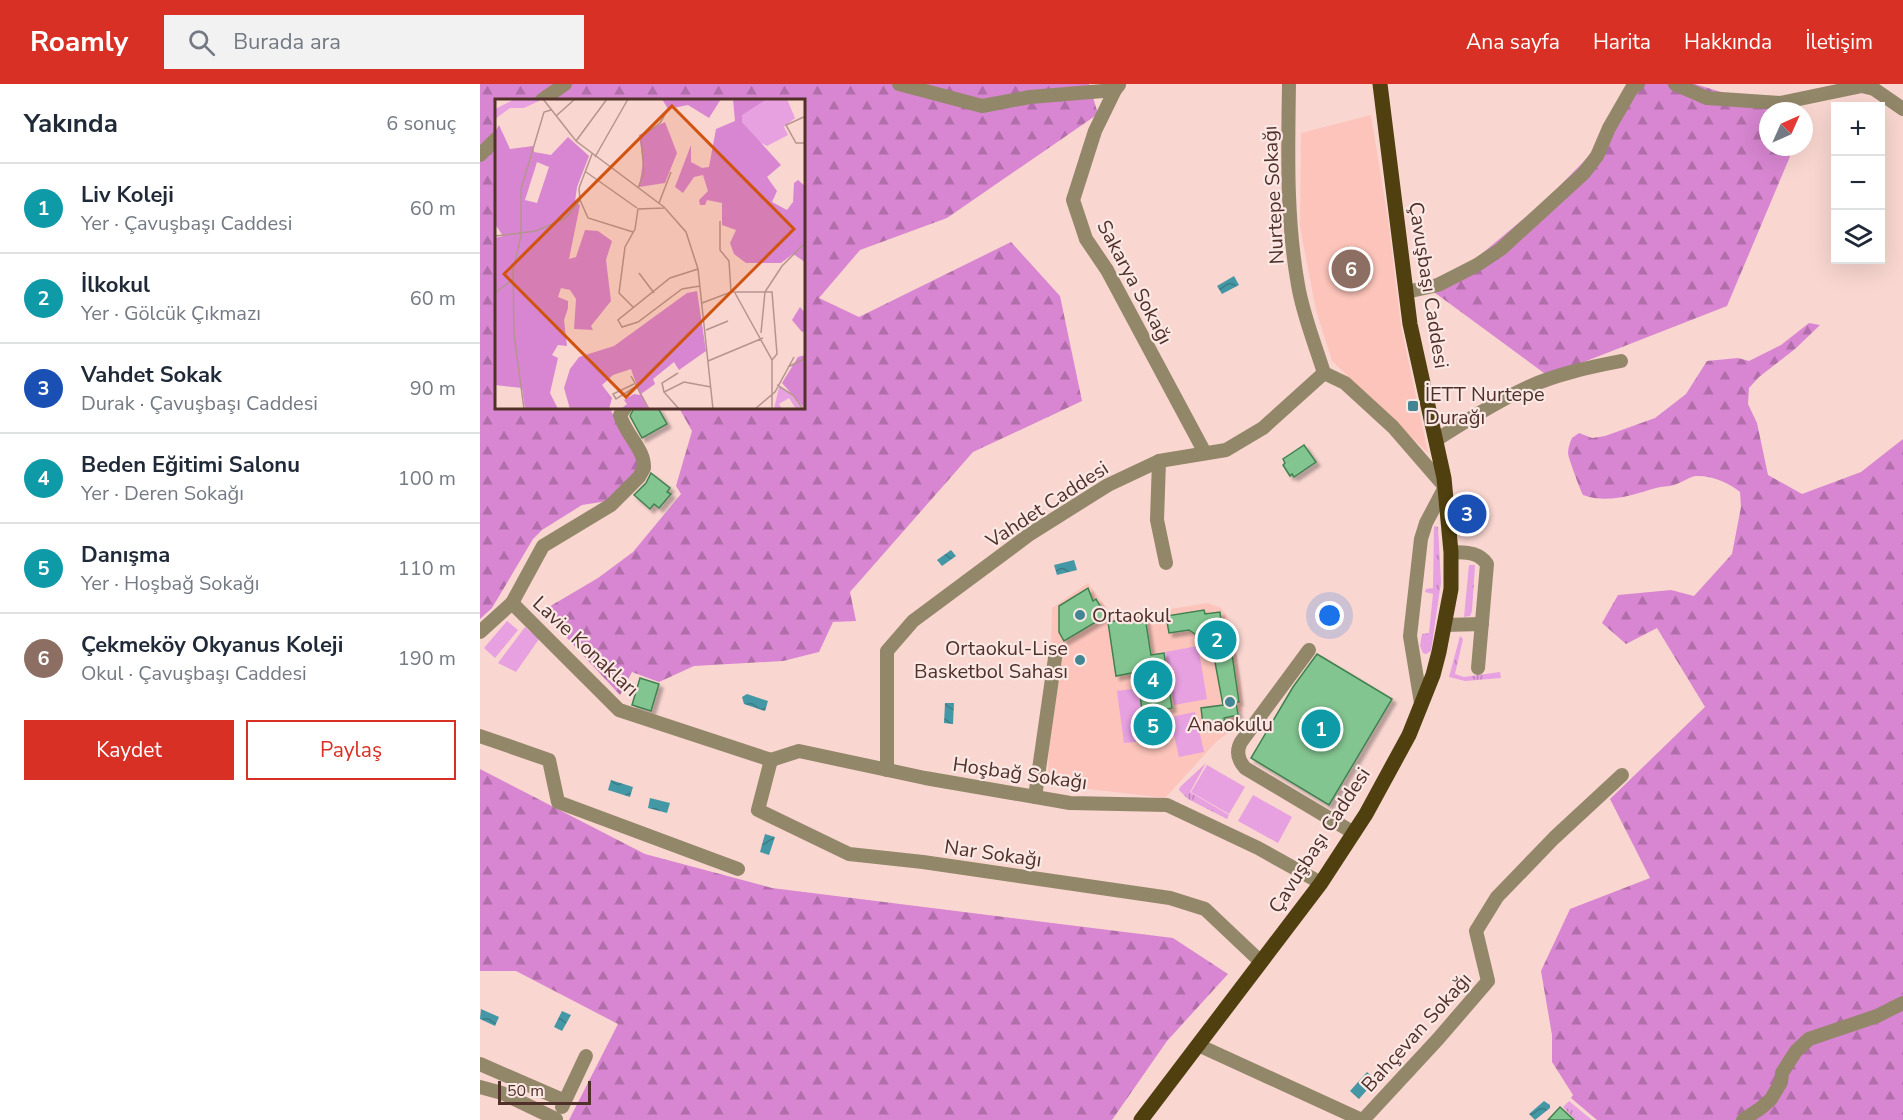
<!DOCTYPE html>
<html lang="tr">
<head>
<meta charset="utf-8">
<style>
	:root { --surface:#fff; --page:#f2f2f3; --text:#1f2937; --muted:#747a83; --line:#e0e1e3; --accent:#d93025 }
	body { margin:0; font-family:"Nunito Sans",sans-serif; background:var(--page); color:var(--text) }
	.controls { position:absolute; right:18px; top:18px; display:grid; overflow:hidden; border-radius:0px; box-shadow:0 6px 24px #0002 }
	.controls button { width:54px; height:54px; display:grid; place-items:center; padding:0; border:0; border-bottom:2px solid var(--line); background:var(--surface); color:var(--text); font:30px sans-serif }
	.compass { position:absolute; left:1279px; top:18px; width:54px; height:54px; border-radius:50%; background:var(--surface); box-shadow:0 6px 24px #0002; rotate:45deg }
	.scale { position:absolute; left:18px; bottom:15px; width:93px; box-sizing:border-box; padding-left:6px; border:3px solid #51302a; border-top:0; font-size:16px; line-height:21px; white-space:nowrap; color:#51302a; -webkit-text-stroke:4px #fae8e5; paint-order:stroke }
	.you { position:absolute; left:850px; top:532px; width:21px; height:21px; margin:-15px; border:4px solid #fff; border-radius:50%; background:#1a73e8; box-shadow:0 0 0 9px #1a73e833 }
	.badge { display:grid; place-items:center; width:39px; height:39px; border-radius:50%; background:var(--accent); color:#fff; font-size:20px; font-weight:700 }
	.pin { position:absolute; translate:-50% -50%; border:3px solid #fff; box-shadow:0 2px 6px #0006 }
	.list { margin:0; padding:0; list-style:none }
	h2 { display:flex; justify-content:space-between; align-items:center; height:78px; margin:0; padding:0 24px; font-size:26px }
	h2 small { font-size:20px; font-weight:400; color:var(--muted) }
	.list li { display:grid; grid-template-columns:39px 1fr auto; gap:18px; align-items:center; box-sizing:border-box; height:90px; padding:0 24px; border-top:2px solid var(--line) }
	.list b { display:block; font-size:22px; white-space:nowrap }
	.list p { margin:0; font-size:20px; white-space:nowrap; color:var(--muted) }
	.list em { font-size:20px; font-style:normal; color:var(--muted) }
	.actions { display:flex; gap:12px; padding:18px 24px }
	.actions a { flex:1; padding:14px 0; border:2px solid var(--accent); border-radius:0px; text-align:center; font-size:21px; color:var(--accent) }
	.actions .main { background:var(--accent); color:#fff }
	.icon { flex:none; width:33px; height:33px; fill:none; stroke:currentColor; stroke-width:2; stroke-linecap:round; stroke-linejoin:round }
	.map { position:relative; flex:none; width:1423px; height:1036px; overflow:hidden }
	header { display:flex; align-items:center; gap:36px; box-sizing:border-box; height:84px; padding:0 30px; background:var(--accent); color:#fff }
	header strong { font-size:28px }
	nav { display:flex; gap:33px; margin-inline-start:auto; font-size:21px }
	.search { width:420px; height:54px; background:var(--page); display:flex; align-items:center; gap:15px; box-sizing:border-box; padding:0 21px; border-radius:0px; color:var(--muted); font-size:22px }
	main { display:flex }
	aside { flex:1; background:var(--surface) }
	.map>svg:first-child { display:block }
</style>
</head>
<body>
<header>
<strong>Roamly</strong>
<div class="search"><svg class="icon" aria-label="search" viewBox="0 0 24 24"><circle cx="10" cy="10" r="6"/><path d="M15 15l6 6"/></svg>Burada ara</div>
<nav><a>Ana sayfa</a><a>Harita</a><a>Hakkında</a><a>İletişim</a></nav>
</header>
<main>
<aside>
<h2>Yakında<small>6 sonuç</small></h2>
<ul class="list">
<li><span class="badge" style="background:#0f9aa8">1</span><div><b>Liv Koleji</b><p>Yer · Çavuşbaşı Caddesi</p></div><em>60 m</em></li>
<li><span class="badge" style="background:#0f9aa8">2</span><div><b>İlkokul</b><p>Yer · Gölcük Çıkmazı</p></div><em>60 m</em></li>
<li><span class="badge" style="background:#1a4fb4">3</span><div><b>Vahdet Sokak</b><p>Durak · Çavuşbaşı Caddesi</p></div><em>90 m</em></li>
<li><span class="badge" style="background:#0f9aa8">4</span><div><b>Beden Eğitimi Salonu</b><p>Yer · Deren Sokağı</p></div><em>100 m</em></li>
<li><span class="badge" style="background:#0f9aa8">5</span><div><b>Danışma</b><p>Yer · Hoşbağ Sokağı</p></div><em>110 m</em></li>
<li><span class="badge" style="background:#8d6e63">6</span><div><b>Çekmeköy Okyanus Koleji</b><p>Okul · Çavuşbaşı Caddesi</p></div><em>190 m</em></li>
</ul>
<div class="actions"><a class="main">Kaydet</a><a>Paylaş</a></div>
</aside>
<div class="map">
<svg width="1423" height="1036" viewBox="0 0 1423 1036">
	<defs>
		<pattern id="grass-tufts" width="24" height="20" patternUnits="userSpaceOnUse" patternTransform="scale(1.5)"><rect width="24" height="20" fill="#e7a0e0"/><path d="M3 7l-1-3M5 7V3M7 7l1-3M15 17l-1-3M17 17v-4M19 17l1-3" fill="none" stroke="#be83b6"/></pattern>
		<pattern id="forest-firs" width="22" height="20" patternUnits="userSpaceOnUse" patternTransform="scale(1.5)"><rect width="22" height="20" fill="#d886d1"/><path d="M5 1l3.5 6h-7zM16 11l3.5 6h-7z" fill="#b26eaa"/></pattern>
		<pattern id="water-waves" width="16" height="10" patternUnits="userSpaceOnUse" patternTransform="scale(1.5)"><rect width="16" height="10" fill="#4498a6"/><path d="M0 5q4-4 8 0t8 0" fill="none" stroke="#3b7c87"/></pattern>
		<filter id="shadow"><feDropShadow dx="4" dy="4" stdDeviation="1.5" flood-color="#0004"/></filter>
	</defs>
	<rect width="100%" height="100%" fill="#f9d6d0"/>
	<g fill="#fcc4ba">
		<path d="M891,31L908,136L921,242L948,369L852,277L836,226L820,143L821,49Z"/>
		<path d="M608,499L634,534L728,519L741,524L751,538L761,597L763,627L759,628V643H749V648L736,658L685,714L583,702L568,699L572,524Z"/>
	</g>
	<g fill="url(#grass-tufts)">
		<path d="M954,442L958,443L961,498L951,567L946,570L943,569L940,562L942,550L949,549L953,510L945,508L946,505L953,504Z"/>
		<path d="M989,481H995L992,527L990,532L984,533Z"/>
		<path d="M980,552L983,555L975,590L984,593L1020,588L1021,594L985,597L969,593Z"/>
		<path d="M726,679L710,708L749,731L747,735L708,715L699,706L700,703Z"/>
		<path d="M1089,1017L1112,1036H1096L1083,1023Z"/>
	</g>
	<g fill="url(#forest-firs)">
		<path d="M0,0H609L618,30L467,134L380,166L339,214L379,233L531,158L580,212L602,317L493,368L370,508L376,537L353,538L339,568L303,577L214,582L179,598L152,588L140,611L62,527L118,494L153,468L201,410L196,402L212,347L199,324H324V16H16V324H137L131,327L162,384L128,417L102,421L62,446L53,455L12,524L0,535Z"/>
		<path d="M1150,0H1215L1303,27H1288V63H1314L1247,222L1068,292L943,200L993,177L1066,116L1109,72Z"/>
		<path d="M1329,239L1340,241L1315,265L1279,293L1269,304L1268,320L1277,339L1288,391L1322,410L1381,388L1423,355V1036H1117L1091,1014L1093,1011L1072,978V951L1061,887L1090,825L1170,794L1130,715L1225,623L1177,544L1146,560L1122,539L1138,511L1191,506L1214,512L1252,470L1261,423L1260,408C1250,399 1230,391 1216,392C1209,393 1201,399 1194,401C1188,403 1182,402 1176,404C1152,411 1128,420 1103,411C1100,405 1088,373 1088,369C1088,364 1090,358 1092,354L1099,349L1112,354L1125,352L1175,334L1206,310L1227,277L1258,274L1269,277L1301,261Z"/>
		<path d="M0,685L165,770L292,804L693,854L748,890L687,957L632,1036H89L138,940L36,887H0Z"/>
	</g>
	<g fill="#e7a0e0">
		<path d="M27,537L38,546L15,574L4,564Z"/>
		<path d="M45,543L59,555L36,588L18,579Z"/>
		<path d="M718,562L727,615L694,621L685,568Z"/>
		<path d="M659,604L666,657L644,659L637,607Z"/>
		<path d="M715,628L724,668L699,673L690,633Z"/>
		<path d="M727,681L765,703L749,730L711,708Z"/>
		<path d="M773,711L812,733L798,759L758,737Z"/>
	</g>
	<g fill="url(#water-waves)">
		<path d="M754,192L759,201L742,210L737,202Z"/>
		<path d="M471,466L476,472L462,482L457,476Z"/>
		<path d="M594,476L597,486L577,491L574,481Z"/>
		<path d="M267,610L288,617L285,627L264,620L262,613Z"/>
		<path d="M465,619H474L473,640L464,639Z"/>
		<path d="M131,696L153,703L150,713L128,706Z"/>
		<path d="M170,714L190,719L187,729L168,724Z"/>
		<path d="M285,750L295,753L289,771L280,768Z"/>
		<path d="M1,925L19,933L15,942L0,935Z"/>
		<path d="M82,927L91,931L82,947L74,943Z"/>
		<path d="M887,988L896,996L879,1015L870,1007Z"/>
		<path d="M1064,1017L1070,1021V1024L1055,1036L1049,1030Z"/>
	</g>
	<g fill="#83c590" stroke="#418150" stroke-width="1.5" filter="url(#shadow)">
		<path d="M154,324H178L187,340L162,354L150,332Z"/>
		<path d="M824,361L836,378L814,393L812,390L810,392L803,381L805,379L803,375Z"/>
		<path d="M171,389L190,404L187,408L191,410L179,424L174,420L170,425L154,411L166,399Z"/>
		<path d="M608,504L613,517L616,515L626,532L584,557L579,548V522Z"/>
		<path d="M724,526L725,530L740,528L742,544L748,543L759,618H756L758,631L744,634L745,637L723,640L721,624L743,621L732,562L709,546L689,549L686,532Z"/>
		<path d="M665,533L671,571L684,569L692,624L679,627L682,655L666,657L657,588L636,592L628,538Z"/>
		<path d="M837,570L912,615L849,721L771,674L813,603Z"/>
		<path d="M160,594L179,600L171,627L152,621Z"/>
		<path d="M1080,1023L1094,1036H1068Z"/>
	</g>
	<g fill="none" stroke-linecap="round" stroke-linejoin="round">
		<g stroke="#938769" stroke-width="14">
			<path d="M419,0L502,22L550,13L635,6L639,1"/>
			<path d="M809,0C808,67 806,134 818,201C823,231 835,260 844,289"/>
			<path d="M1195,0L1227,14L1300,19L1382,2"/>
			<path d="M1381,0L1382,2L1394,5L1423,25"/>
			<path d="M635,6L615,47L593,116L606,155L627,186L725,369"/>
			<path d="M62,16L85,0"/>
			<path d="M0,71L16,55"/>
			<path d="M926,208L958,201L997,181L1021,165L1104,89L1117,72L1129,44L1152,4L1158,0"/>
			<path d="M956,356C986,337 1016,318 1048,303C1077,290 1110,283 1141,277"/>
			<path d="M679,377L677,436L686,479"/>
			<path d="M971,468C985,469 998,467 1007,480L998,584"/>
			<path d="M32,519L63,462L131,421L159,393L164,384C165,365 145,350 140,331L145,324"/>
			<path d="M964,541L1002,540"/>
			<path d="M0,548L32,519L139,626L291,676"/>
			<path d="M829,566L761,658C756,667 758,676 765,684L874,749"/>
			<path d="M0,652L69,676L78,718L258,785"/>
			<path d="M291,676L278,726L369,770L443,778L690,814L725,825L781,878"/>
			<path d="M291,676L319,667L445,694L590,719L687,721L778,764L841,799"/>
			<path d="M407,686V567L433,537L550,450L628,401L679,377L746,366L783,344L844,289L865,299L913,343L965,403L946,439L941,455L930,552L941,619"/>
			<path d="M555,713L576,567"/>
			<path d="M718,961L882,1036"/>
			<path d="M0,980L85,1017"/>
			<path d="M0,1003L22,1009L76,1035"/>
			<path d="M82,1023L106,972"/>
			<path d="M883,1036L958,955L1008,897L996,847L1017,813L1074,754L1142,691"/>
			<path d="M1263,1036L1281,1024L1291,1015L1301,998L1302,989L1316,967L1329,955L1397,932L1423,919"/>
		</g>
		<path stroke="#50400f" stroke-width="15" d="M661,1036L841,799L886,730L929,651L953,591L959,568L971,505V468L964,394L930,240L900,0"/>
	</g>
	<g fill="#418692" stroke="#fae8e5" stroke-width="2">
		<rect x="927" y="316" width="12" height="12" rx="3"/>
		<circle cx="600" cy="531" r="6"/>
		<circle cx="600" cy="576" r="6"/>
		<circle cx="750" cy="618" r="6"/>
	</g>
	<g text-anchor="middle" stroke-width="4.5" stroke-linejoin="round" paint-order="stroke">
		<g font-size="20" fill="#51302a" stroke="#fae8e5">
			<text transform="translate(793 111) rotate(-93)" y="7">Nurtepe Sokağı</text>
			<text transform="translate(655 198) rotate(62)" y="7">Sakarya Sokağı</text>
			<text transform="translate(949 201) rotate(81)" y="7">Çavuşbaşı Caddesi</text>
			<text transform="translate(567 420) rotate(-33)" y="7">Vahdet Caddesi</text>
			<text transform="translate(106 562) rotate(43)" y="7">Lavie Konakları</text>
			<text transform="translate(540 689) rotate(8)" y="7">Hoşbağ Sokağı</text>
			<text transform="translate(839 756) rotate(-57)" y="7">Çavuşbaşı Caddesi</text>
			<text transform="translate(513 769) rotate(8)" y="7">Nar Sokağı</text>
			<text transform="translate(936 948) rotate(-48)" y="7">Bahçevan Sokağı</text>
		</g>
		<g font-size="20" fill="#51302a" stroke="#fae8e5" text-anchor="start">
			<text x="945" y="317">İETT Nurtepe<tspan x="945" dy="23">Durağı</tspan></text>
			<text x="612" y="538">Ortaokul</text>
			<text x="588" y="571" text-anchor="end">Ortaokul-Lise<tspan x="588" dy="23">Basketbol Sahası</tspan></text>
			<text x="750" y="647" text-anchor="middle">Anaokulu</text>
		</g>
	</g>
	<g transform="translate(15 15)">
		<rect width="310" height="310" fill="#f9d6d0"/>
		<path d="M20,0L46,1L29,9H15L0,20V10ZM272,0H292L300,19L289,28L293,36L272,47L264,43L247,23L246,16ZM284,288L297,296L307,310H301L294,299L284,305L287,310H279Z" fill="#e7a0e0"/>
		<path d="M167,0H226L214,19L193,6L173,10ZM238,0H272L247,16V23L286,66L272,78L282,92L277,103L292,111L298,103L299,84L303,81L310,87V163L298,155L286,164H251L239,155L235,144L241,131L227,126V104L212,101L210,106H205L204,101L213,92L208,76L199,78L188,94L180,88L196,46V63L207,69L214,68L221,30L240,22ZM170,23L182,54L170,84L144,88L148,63L144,36ZM4,26L15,50L38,47L39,53L56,56L73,38L94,57L82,88L80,103L85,106L74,160L81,158L90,131L103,132L117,142L111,161L116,202L96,227L98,231L79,230L81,200L75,191L66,189L63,198L73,202V209L69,221L72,247L63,246L57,256L63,259L55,294L63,310H30L27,289L0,286V139L8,137L0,125V33ZM42,63L54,68L42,104L30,101ZM202,192L211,252L184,271L179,263L158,280L160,285L146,295L153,310H126L132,305L129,301L139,295L145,296L136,270L118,276L107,286L117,299L114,310H75L69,289L75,270L84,258L119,247L192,194ZM305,208L310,214V232L307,233L297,221ZM310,256V310L287,284L303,258Z" fill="#d886d1" fill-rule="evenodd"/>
		<path fill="none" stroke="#b6948e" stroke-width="1.5" d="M48,0L81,42L169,108L191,133L203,170L218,310M61,17L80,0M311,17L291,26L301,44H311M81,42L112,0M100,58L133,0M91,73L142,109M143,89L149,74L146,38L165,24L172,12M85,101L93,119L138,133M164,104L176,73M225,122V151L234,162L236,193M0,137L41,132L71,119L85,101L84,89L97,55M203,170L175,179L123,221L127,228L143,223L187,190L205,187M144,174L159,194M0,194L17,181M240,194L277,261V310M207,204L236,193H270L287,167L311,143M138,208L124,194L130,148L140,130L143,110L169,109M211,231L233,222M266,234L270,193H277L282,255L277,261M213,262L268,239M293,268L311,259M136,277L154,310M139,285L118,295L121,300L140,288M282,286L298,296L308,310M169,293L167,284L183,274M29,310L19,235L18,171L26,137V90L49,13L56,11M184,310L169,293L189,283L216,288M260,310L280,293L299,258"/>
		<path fill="#d15310" fill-opacity="0.15" stroke="#d15310" stroke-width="3" d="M177,7L299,130L131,298L9,175Z"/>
		<rect width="310" height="310" fill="none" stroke="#51302a" stroke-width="3"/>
	</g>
</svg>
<div class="controls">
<button>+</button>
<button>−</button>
<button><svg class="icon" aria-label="layers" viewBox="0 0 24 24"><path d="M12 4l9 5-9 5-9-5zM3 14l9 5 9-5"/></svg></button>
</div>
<svg class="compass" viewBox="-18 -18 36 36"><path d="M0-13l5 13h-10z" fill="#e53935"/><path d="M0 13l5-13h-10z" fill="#747a83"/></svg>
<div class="scale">50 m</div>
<div class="you"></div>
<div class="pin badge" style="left:841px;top:645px;background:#0f9aa8">1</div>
<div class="pin badge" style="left:737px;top:556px;background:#0f9aa8">2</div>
<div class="pin badge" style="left:987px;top:430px;background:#1a4fb4">3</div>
<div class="pin badge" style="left:673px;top:596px;background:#0f9aa8">4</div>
<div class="pin badge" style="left:673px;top:642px;background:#0f9aa8">5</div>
<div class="pin badge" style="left:871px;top:185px;background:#8d6e63">6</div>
</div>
</main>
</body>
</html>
